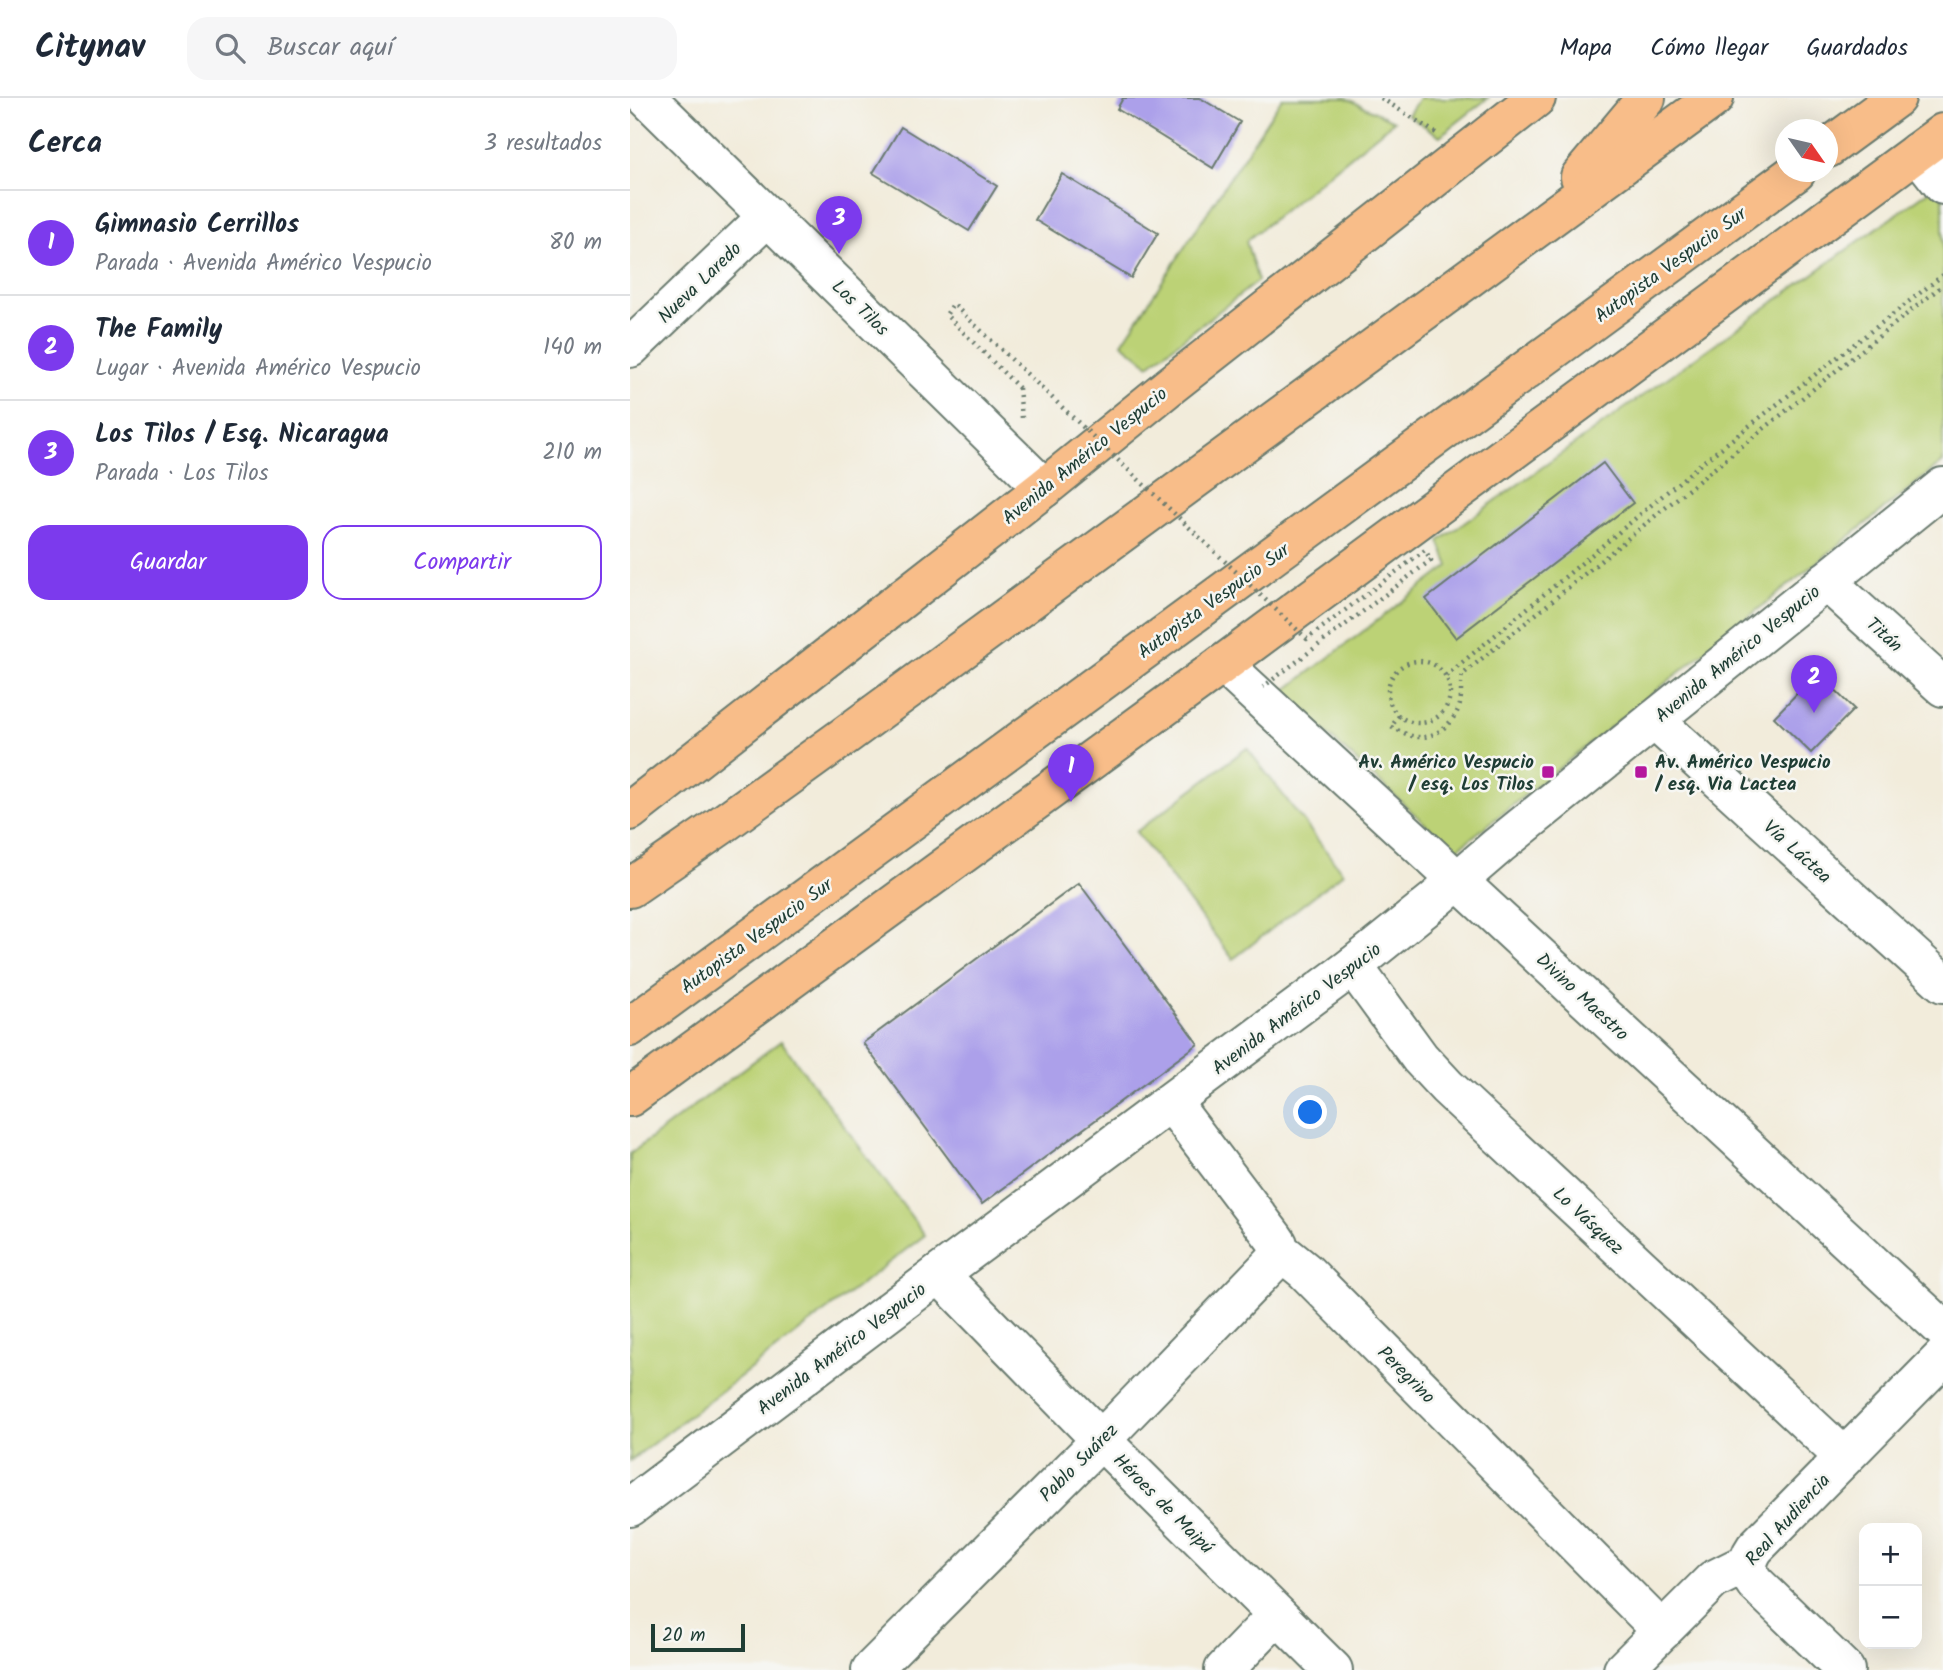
<!DOCTYPE html>
<html lang="es">
<head>
<meta charset="utf-8">
<style>
	:root { --surface:#fff; --page:#f6f6f7; --text:#1f2937; --muted:#747a83; --line:#e0e1e3; --accent:#7c3aed }
	body { margin:0; font-family:Kalam,sans-serif; background:var(--page); color:var(--text) }
	.controls { position:absolute; right:21px; bottom:21px; display:grid; overflow:hidden; border-radius:14px; box-shadow:0 7px 28px #0002 }
	.controls button { width:63px; height:63px; display:grid; place-items:center; padding:0; border:0; border-bottom:2px solid var(--line); background:var(--surface); color:var(--text); font:35px sans-serif }
	.compass { position:absolute; left:1145px; top:21px; width:63px; height:63px; border-radius:50%; background:var(--surface); box-shadow:0 7px 28px #0002; rotate:124deg }
	.scale { position:absolute; left:21px; bottom:18px; width:94px; box-sizing:border-box; padding-left:7px; border:4px solid #1f3d34; border-top:0; font-size:19px; line-height:24px; white-space:nowrap; color:#1f3d34; -webkit-text-stroke:5px #f6f6f2; paint-order:stroke }
	.you { position:absolute; left:681px; top:1015px; width:24px; height:24px; margin:-18px; border:5px solid #fff; border-radius:50%; background:#1a73e8; box-shadow:0 0 0 10px #1a73e833 }
	.badge { display:grid; place-items:center; width:46px; height:46px; border-radius:50%; background:var(--accent); color:#fff; font-size:23px; font-weight:700 }
	.pin { position:absolute; translate:-50% -58px; filter:drop-shadow(0 2px 4px #0008) }
	.pin::after { content:''; position:absolute; top:37px; width:24px; height:21px; background:inherit; clip-path:polygon(0 0,100% 0,50% 100%) }
	.list { margin:0; padding:0; list-style:none }
	h2 { display:flex; justify-content:space-between; align-items:center; height:91px; margin:0; padding:0 28px; font-size:30px }
	h2 small { font-size:23px; font-weight:400; color:var(--muted) }
	.list li { display:grid; grid-template-columns:46px 1fr auto; gap:21px; align-items:center; box-sizing:border-box; height:105px; padding:0 28px; border-top:2px solid var(--line) }
	.list b { display:block; font-size:26px; white-space:nowrap }
	.list p { margin:0; font-size:23px; white-space:nowrap; color:var(--muted) }
	.list em { font-size:23px; font-style:normal; color:var(--muted) }
	.actions { display:flex; gap:14px; padding:21px 28px }
	.actions a { flex:1; padding:16px 0; border:2px solid var(--accent); border-radius:21px; text-align:center; font-size:24px; color:var(--accent) }
	.actions .main { background:var(--accent); color:#fff }
	.icon { flex:none; width:38px; height:38px; fill:none; stroke:currentColor; stroke-width:2; stroke-linecap:round; stroke-linejoin:round }
	.map { position:relative; flex:none; width:1313px; height:1572px; overflow:hidden }
	header { display:flex; align-items:center; gap:42px; box-sizing:border-box; height:98px; padding:0 35px; background:var(--surface); border-bottom:2px solid var(--line) }
	header strong { font-size:33px }
	nav { display:flex; gap:38px; margin-inline-start:auto; font-size:24px }
	.search { width:490px; height:63px; background:var(--page); display:flex; align-items:center; gap:18px; box-sizing:border-box; padding:0 24px; border-radius:21px; color:var(--muted); font-size:26px }
	main { display:flex }
	aside { flex:1; background:var(--surface) }
	.map>svg:first-child { display:block }
</style>
</head>
<body>
<header>
<strong>Citynav</strong>
<div class="search"><svg class="icon" aria-label="search" viewBox="0 0 24 24"><circle cx="10" cy="10" r="6"/><path d="M15 15l6 6"/></svg>Buscar aquí</div>
<nav><a>Mapa</a><a>Cómo llegar</a><a>Guardados</a></nav>
</header>
<main>
<aside>
<h2>Cerca<small>3 resultados</small></h2>
<ul class="list">
<li><span class="badge">1</span><div><b>Gimnasio Cerrillos</b><p>Parada · Avenida Américo Vespucio</p></div><em>80 m</em></li>
<li><span class="badge">2</span><div><b>The Family</b><p>Lugar · Avenida Américo Vespucio</p></div><em>140 m</em></li>
<li><span class="badge">3</span><div><b>Los Tilos / Esq. Nicaragua</b><p>Parada · Los Tilos</p></div><em>210 m</em></li>
</ul>
<div class="actions"><a class="main">Guardar</a><a>Compartir</a></div>
</aside>
<div class="map">
<svg width="1313" height="1572" viewBox="0 0 1313 1572">
	<rect width="100%" height="100%" fill="#f6f6f2"/>
	<filter id="ink" filterUnits="userSpaceOnUse"><feTurbulence type="fractalNoise" baseFrequency=".0143" numOctaves="2"/><feDisplacementMap in="SourceGraphic" scale="14" xChannelSelector="R" yChannelSelector="G"/><feConvolveMatrix kernelMatrix="1 2 1 2 8 2 1 2 1" color-interpolation-filters="sRGB"/></filter>
	<filter id="wash" filterUnits="userSpaceOnUse"><feTurbulence type="fractalNoise" baseFrequency=".00686" numOctaves="4" result="noise"/><feDisplacementMap in="SourceGraphic" scale="28" xChannelSelector="R" yChannelSelector="G"/><feGaussianBlur stdDeviation="1.57" result="paint"/><feColorMatrix in="noise" values="0 0 0 0 0 0 0 0 0 0 0 0 0 0 0 0 0 1.4 0 .05"/><feComposite in="paint" operator="in"/></filter>
	<g filter="url(#wash)">
		<rect width="100%" height="100%" fill="#f2ecdb"/>
		<g fill="#bcd276" stroke="#6e8855" stroke-width="2">
			<path d="M652,0H716L764,23L616,143L628,183L519,267L492,245Z"/>
			<path d="M789,0H858L810,38L778,17Z"/>
			<path d="M1313,83V364L825,753L652,595L819,468L809,443Z"/>
			<path d="M617,650L713,775L603,861L506,734Z"/>
			<path d="M151,943L295,1137L0,1363V1056Z"/>
		</g>
		<g id="blocks">
			<g fill="#aca0ea">
				<path d="M493,0H570L610,24L583,70L487,11Z"/>
				<path d="M271,29L367,88L339,133L243,75Z"/>
				<path d="M432,76L528,135L501,180L405,122Z"/>
				<path d="M973,365L1003,405L826,540L796,501Z"/>
				<path d="M1187,575L1224,611L1181,655L1144,619Z"/>
				<path d="M449,785L568,946L352,1106L233,945Z"/>
			</g>
		</g>
	</g>
	<g filter="url(#ink)">
		<use href="#blocks" fill-opacity="0" stroke="#697a6e" stroke-width="2"/>
		<g fill="none" stroke-linecap="round" stroke-linejoin="round">
			<defs>
				<g id="minor">
					<path d="M17,0L414,390"/>
					<path d="M1287,54L1313,87"/>
					<path d="M0,250L138,118"/>
					<path d="M1196,483L1313,589"/>
					<path d="M593,566L1313,1231"/>
					<path d="M1024,622L1313,885"/>
					<path d="M723,868L790,960L817,989L1214,1359"/>
					<path d="M541,1004L644,1140L648,1146L649,1152L675,1173L1032,1533"/>
					<path d="M309,1176L471,1342L703,1572"/>
					<path d="M0,1409L309,1176L723,868L805,802L869,747L1313,389"/>
					<path d="M241,1572L471,1342L642,1165L647,1159L649,1152"/>
					<path d="M594,1572L647,1517"/>
					<path d="M993,1572L1083,1482L1105,1471L1117,1469"/>
					<path d="M1215,1572L1125,1485C1116,1473 1116,1463 1125,1450L1313,1259"/>
				</g>
				<g id="major">
					<path d="M0,713L414,390L541,287L906,0"/>
					<path d="M0,999L593,566L1313,35"/>
				</g>
				<g id="highway">
					<path d="M1198,50L1266,0"/>
					<path d="M950,79L1016,0"/>
					<path d="M0,790L90,728L216,637L1084,0"/>
					<path d="M0,929L1166,74"/>
				</g>
			</defs>
			<use href="#minor" stroke="#697a6e" stroke-width="42"/>
			<use href="#major" stroke="#697a6e" stroke-width="42"/>
			<use href="#highway" stroke="#697a6e" stroke-width="42"/>
			<g stroke="#697a6e" stroke-width="4.5" stroke-dasharray="2 5" stroke-linecap="butt">
				<path d="M751,0L806,35"/>
				<path d="M389,290L392,320"/>
				<circle cx="789" cy="594" r="31"/>
				<path d="M816,578L1073,364L1313,177"/>
				<path d="M769,618L761,629C768,632 775,636 782,638C803,644 825,625 830,606C832,597 830,587 832,577L1030,414L1313,187"/>
			</g>
			<use href="#minor" stroke="#fff" stroke-width="38"/>
			<use href="#major" stroke="#f8bd89" stroke-width="38"/>
			<use href="#highway" stroke="#f8bd89" stroke-width="38"/>
			<path stroke="#697a6e" stroke-width="4.5" stroke-dasharray="2 5" stroke-linecap="butt" d="M389,290L316,217L323,206L677,541L795,452L801,462L633,589"/>
		</g>
	</g>
	<g fill="#b5179e" stroke="#f6f6f2" stroke-width="2.5">
		<rect x="911" y="667" width="14" height="14" rx="3.5"/>
		<rect x="1004" y="667" width="14" height="14" rx="3.5"/>
	</g>
	<g text-anchor="middle" stroke-width="5" stroke-linejoin="round" paint-order="stroke">
		<g font-size="19" fill="#1f3d34" stroke="#f6f6f2">
			<text transform="translate(1040 166) rotate(-36)" y="7">Autopista Vespucio Sur</text>
			<text transform="translate(69 184) rotate(-44)" y="7">Nueva Laredo</text>
			<text transform="translate(231 209) rotate(44)" y="7">Los Tilos</text>
			<text transform="translate(454 357) rotate(-39)" y="7">Avenida Américo Vespucio</text>
			<text transform="translate(583 502) rotate(-36)" y="7">Autopista Vespucio Sur</text>
			<text transform="translate(1255 536) rotate(42)" y="7">Titán</text>
			<text transform="translate(1107 555) rotate(-39)" y="7">Avenida Américo Vespucio</text>
			<text transform="translate(1168 753) rotate(42)" y="7">Vía Láctea</text>
			<text transform="translate(126 837) rotate(-36)" y="7">Autopista Vespucio Sur</text>
			<text transform="translate(953 898) rotate(43)" y="7">Divino Maestro</text>
			<text transform="translate(666 910) rotate(-37)" y="7">Avenida Américo Vespucio</text>
			<text transform="translate(959 1122) rotate(43)" y="7">Lo Vásquez</text>
			<text transform="translate(211 1250) rotate(-37)" y="7">Avenida Américo Vespucio</text>
			<text transform="translate(777 1276) rotate(45)" y="7">Peregrino</text>
			<text transform="translate(448 1364) rotate(-45)" y="7">Pablo Suárez</text>
			<text transform="translate(534 1405) rotate(45)" y="7">Héroes de Maipú</text>
			<text transform="translate(1157 1421) rotate(-48)" y="7">Real Audiencia</text>
		</g>
		<g font-size="19" font-weight="bold" fill="#1f3d34" stroke="#f6f6f2" text-anchor="end">
			<text x="904" y="670">Av. Américo Vespucio<tspan x="904" dy="22">/ esq. Los Tilos</tspan></text>
			<text x="1025" y="670" text-anchor="start">Av. Américo Vespucio<tspan x="1025" dy="22">/ esq. Via Lactea</tspan></text>
		</g>
	</g>
</svg>
<div class="controls">
<button>+</button>
<button>−</button>
</div>
<svg class="compass" viewBox="-18 -18 36 36"><path d="M0-13l5 13h-10z" fill="#e53935"/><path d="M0 13l5-13h-10z" fill="#747a83"/></svg>
<div class="scale">20 m</div>
<div class="you"></div>
<div class="pin badge" style="left:441px;top:704px">1</div>
<div class="pin badge" style="left:1184px;top:615px">2</div>
<div class="pin badge" style="left:209px;top:156px">3</div>
</div>
</main>
</body>
</html>
